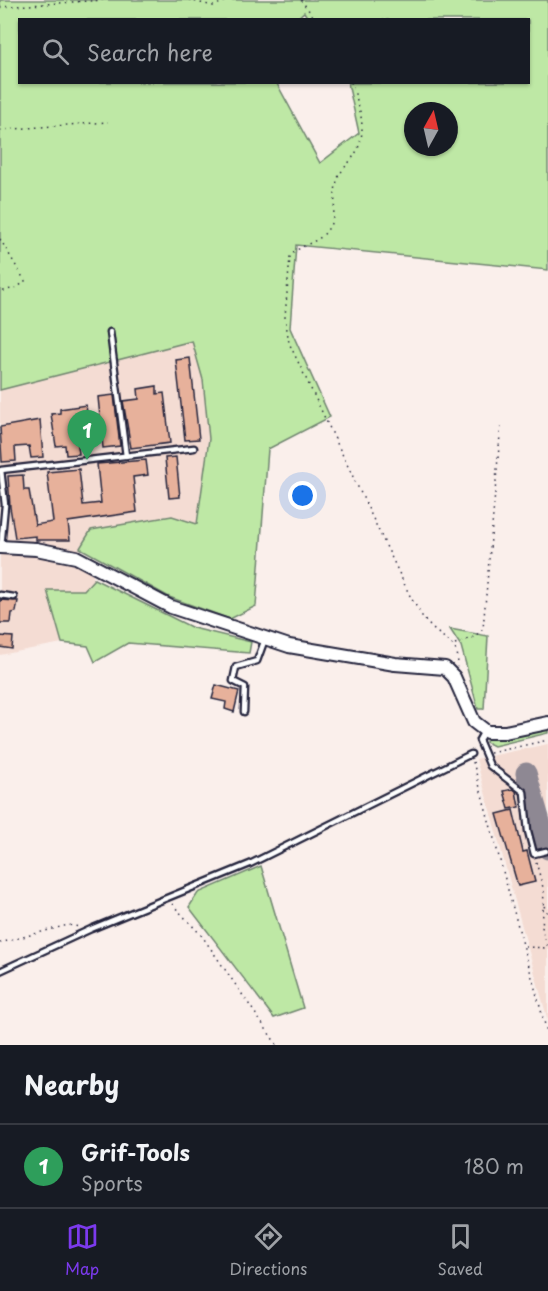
<!DOCTYPE html>
<html lang="en">
<head>
<meta charset="utf-8">
<style>
	:root { --surface:#171b24; --page:#242831; --text:#f1f3f6; --muted:#9ea1a6; --line:#363941; --accent:#7c3aed }
	body { margin:0; font-family:"Playpen Sans",sans-serif; background:var(--page); color:var(--text) }
	.compass { position:absolute; left:404px; top:102px; width:54px; height:54px; border-radius:50%; background:var(--surface); box-shadow:0 2px 4px #0004; rotate:8deg }
	.you { position:absolute; left:303px; top:496px; width:21px; height:21px; margin:-15px; border:4px solid #fff; border-radius:50%; background:#1a73e8; box-shadow:0 0 0 9px #1a73e833 }
	.badge { display:grid; place-items:center; width:39px; height:39px; border-radius:50%; background:var(--accent); color:#fff; font-size:20px; font-weight:700 }
	.pin { position:absolute; translate:-50% -50px; filter:drop-shadow(0 2px 3px #0008) }
	.pin::after { content:''; position:absolute; top:32px; width:21px; height:18px; background:inherit; clip-path:polygon(0 0,100% 0,50% 100%) }
	.list { margin:0; padding:0; list-style:none }
	h2 { display:flex; justify-content:space-between; align-items:center; height:78px; margin:0; padding:0 24px; font-size:26px }
	h2 small { font-size:20px; font-weight:400; color:var(--muted) }
	.list li { display:grid; grid-template-columns:39px 1fr auto; gap:18px; align-items:center; box-sizing:border-box; height:84px; padding:0 24px; border-top:2px solid var(--line) }
	.list b { display:block; font-size:22px; white-space:nowrap }
	.list p { margin:0; font-size:20px; white-space:nowrap; color:var(--muted) }
	.list em { font-size:20px; font-style:normal; color:var(--muted) }
	.icon { flex:none; width:33px; height:33px; fill:none; stroke:currentColor; stroke-width:2; stroke-linecap:round; stroke-linejoin:round }
	.map { position:relative; flex:none; width:548px; height:1045px; overflow:hidden }
	.search { position:absolute; background:var(--surface); box-shadow:0 2px 4px #0004; left:18px; right:18px; top:18px; height:66px; display:flex; align-items:center; gap:15px; box-sizing:border-box; padding:0 21px; border-radius:0px; color:var(--muted); font-size:22px }
	.sheet { height:162px; background:var(--surface) }
	nav { display:flex; justify-content:space-around; align-items:center; box-sizing:border-box; height:84px; border-top:2px solid var(--line); background:var(--surface); font-size:16px; color:var(--muted) }
	nav a { display:grid; justify-items:center; gap:3px }
	nav .on { color:var(--accent) }
	.map>svg:first-child { display:block }
</style>
</head>
<body>
<div class="map">
<svg width="548" height="1045" viewBox="0 0 548 1045">
	<rect width="100%" height="100%" fill="#faefeb"/>
	<filter id="ink" filterUnits="userSpaceOnUse"><feTurbulence type="fractalNoise" baseFrequency=".0167" numOctaves="2"/><feDisplacementMap in="SourceGraphic" scale="12" xChannelSelector="R" yChannelSelector="G"/><feConvolveMatrix kernelMatrix="1 2 1 2 8 2 1 2 1" color-interpolation-filters="sRGB"/></filter>
	<g filter="url(#ink)">
		<g fill="#f4dcd3">
			<path d="M192,341L203,380L209,439L197,524L91,530L80,548L94,579L84,590L47,591L62,643L0,655V390Z"/>
			<path d="M548,744V1021L476,759Z"/>
		</g>
		<g fill="#bee8a5" stroke="#708570" stroke-width="1.5" fill-rule="evenodd">
			<path d="M0,0H548V270L296,245L290,328L330,417L268,449L256,606L230,619L169,597L80,548L91,530L172,516L197,524L209,439L203,380L192,341L0,390ZM304,12L309,20H528V82L348,83L359,133L320,163L276,82H20V20H295ZM413,111H449V147H413Z"/>
			<path d="M94,579L193,628L251,642L249,653L128,643L95,662L88,646L62,643L47,590H84Z"/>
			<path d="M450,629L488,636L484,709H478L461,646Z"/>
			<path d="M548,727V733L494,746L486,742L487,737Z"/>
			<path d="M261,866L303,1008L274,1018L189,907L198,893Z"/>
		</g>
		<g fill="none" stroke-linecap="round" stroke-linejoin="round">
			<path stroke="#8e8893" stroke-width="21" d="M526,773L548,849"/>
		</g>
		<g fill="#e7b19b" stroke="#22223b" stroke-width="1.5">
			<path d="M190,358L199,439L185,440L176,360Z"/>
			<path d="M157,386V394L164,393L170,443L131,448L123,401L139,399L138,389Z"/>
			<path d="M114,395L120,446L103,448L98,397Z"/>
			<path d="M86,405L88,420L75,422L79,454L66,455L65,445L56,446L51,414L60,413V409Z"/>
			<path d="M40,420L43,457L31,458L29,446L15,447L16,461L2,462L0,427Z"/>
			<path d="M176,457L180,497L169,498L165,458Z"/>
			<path d="M146,460L148,475L133,477L137,512L68,522L70,540H36V536L15,538L10,507L8,476L23,475L24,490H29L35,525L53,522L47,472L79,469L83,505L101,503L97,464Z"/>
			<path d="M0,600L18,601L16,612L12,613L11,623H0Z"/>
			<path d="M0,636L13,637L12,649L0,647Z"/>
			<path d="M216,685L239,691L234,712L225,709L226,702L212,699Z"/>
			<path d="M513,789L516,791L519,807L509,809L504,791Z"/>
			<path d="M513,810L523,852L527,851L535,882L518,886L497,814Z"/>
		</g>
		<g fill="none" stroke-linecap="round" stroke-linejoin="round">
			<defs>
				<g id="service">
					<path d="M110,332L126,456"/>
					<path d="M1,547L5,505L1,470L194,448"/>
					<path d="M0,595L14,597"/>
					<path d="M244,712L245,687L233,681L236,667L257,661L265,639"/>
					<path d="M484,731L479,740L490,766L524,792L528,831L534,854L546,851"/>
					<path d="M0,971L91,929L250,864L471,754"/>
				</g>
				<path id="secondary" d="M0,547L36,549L76,557L171,607L289,646L395,664L445,668L454,677L474,722L487,732H505L548,723"/>
			</defs>
			<use href="#service" stroke="#22223b" stroke-width="9"/>
			<use href="#secondary" stroke="#22223b" stroke-width="16"/>
			<g stroke="#22223b" stroke-width="1.5" stroke-dasharray="1.5 4.5" stroke-linecap="butt">
				<path d="M189,0L213,6L229,0"/>
				<path d="M301,0L316,20"/>
				<path d="M0,7L103,0"/>
				<path d="M351,82C359,106 369,131 355,154C350,163 340,170 337,181C332,199 339,218 324,234C315,244 298,245 290,257L285,317L289,343L411,598C417,607 422,618 430,626C443,640 462,643 457,667"/>
				<path d="M0,130L108,122"/>
				<path d="M0,239L25,281L18,287L0,292"/>
				<path d="M455,644L474,637L483,629L501,424"/>
				<path d="M490,753L548,740"/>
				<path d="M473,762L548,1036"/>
				<path d="M536,862L544,891L542,930L548,948"/>
				<path d="M172,904L202,936L277,1045"/>
				<path d="M544,906L548,914"/>
				<path d="M0,943L68,925L81,927"/>
				<path d="M525,947L547,948"/>
			</g>
			<use href="#service" stroke="#fff" stroke-width="4.5"/>
			<use href="#secondary" stroke="#fff" stroke-width="12"/>
		</g>
	</g>
</svg>
<svg class="compass" viewBox="-18 -18 36 36"><path d="M0-13l5 13h-10z" fill="#e53935"/><path d="M0 13l5-13h-10z" fill="#9ea1a6"/></svg>
<div class="you"></div>
<div class="pin badge" style="left:87px;top:460px;background:#2e9e5b">1</div>
<div class="search"><svg class="icon" aria-label="search" viewBox="0 0 24 24"><circle cx="10" cy="10" r="6"/><path d="M15 15l6 6"/></svg>Search here</div>
</div>
<section class="sheet">
<h2>Nearby<small></small></h2>
<ul class="list">
<li><span class="badge" style="background:#2e9e5b">1</span><div><b>Grif-Tools</b><p>Sports</p></div><em>180 m</em></li>
</ul>
</section>
<nav>
<a class="on"><svg class="icon" aria-label="map" viewBox="0 0 24 24"><path d="M3 6l6-2 6 2 6-2v14l-6 2-6-2-6 2zM9 4v14M15 6v14"/></svg>Map</a>
<a><svg class="icon" aria-label="directions" viewBox="0 0 24 24"><path d="M12 3l9 9-9 9-9-9zM9 14v-3h6M13 9l2 2-2 2"/></svg>Directions</a>
<a><svg class="icon" aria-label="saved" viewBox="0 0 24 24"><path d="M7 4h10v16l-5-4-5 4z"/></svg>Saved</a>
</nav>
</body>
</html>
